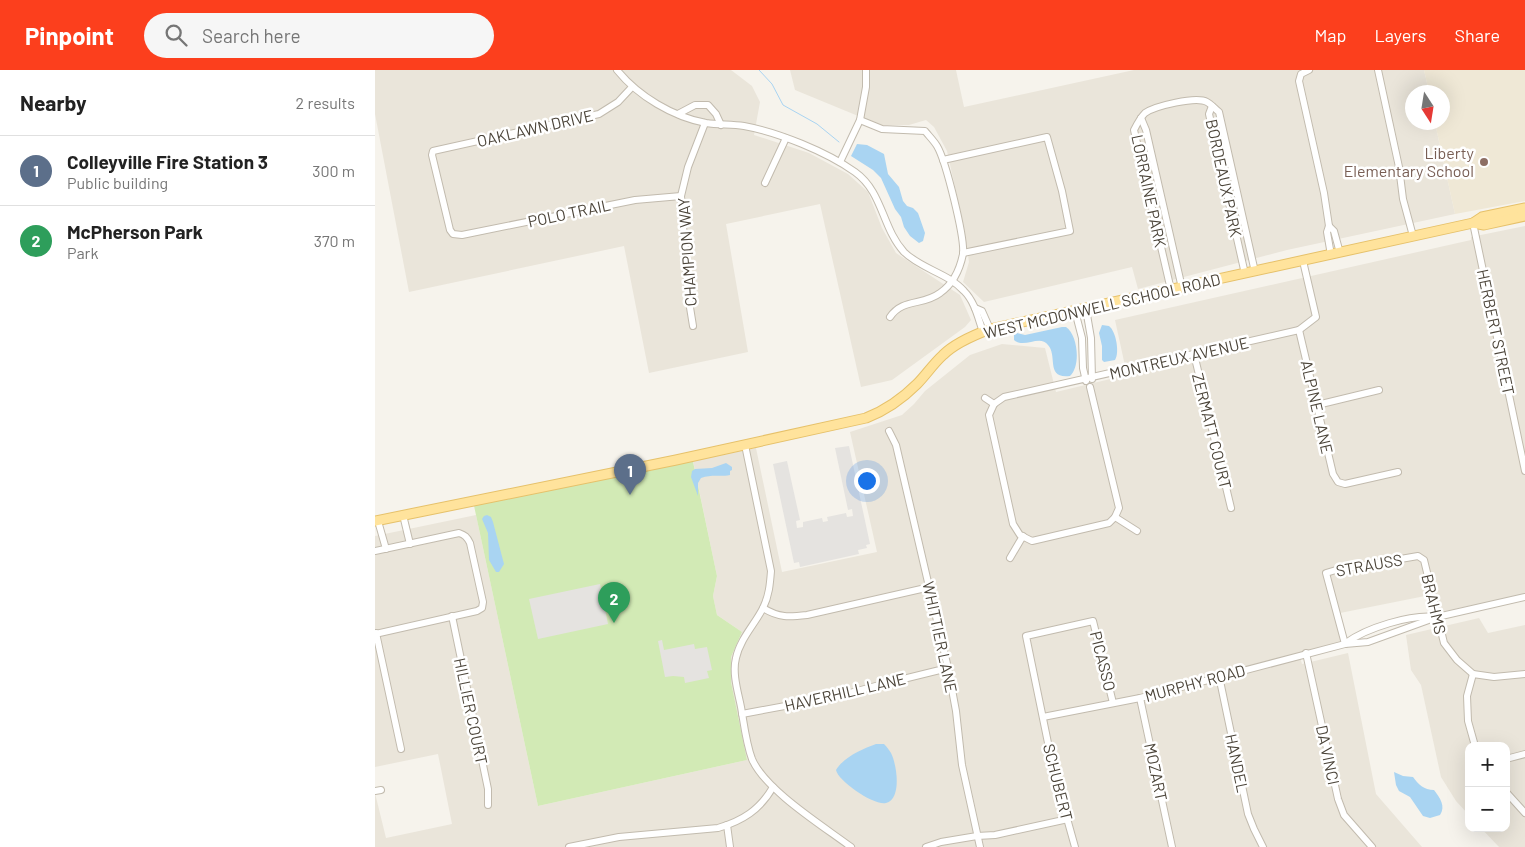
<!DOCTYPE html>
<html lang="en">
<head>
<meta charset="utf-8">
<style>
	:root { --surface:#fff; --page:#f6f6f6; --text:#222; --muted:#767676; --line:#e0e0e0; --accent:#fc3f1d }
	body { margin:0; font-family:Barlow,sans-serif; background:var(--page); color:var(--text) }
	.controls { position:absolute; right:15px; bottom:15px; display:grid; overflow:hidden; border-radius:10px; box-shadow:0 5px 20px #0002 }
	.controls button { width:45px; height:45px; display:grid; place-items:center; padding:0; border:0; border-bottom:1px solid var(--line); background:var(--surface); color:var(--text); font:25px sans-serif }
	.compass { position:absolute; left:1030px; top:15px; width:45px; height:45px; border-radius:50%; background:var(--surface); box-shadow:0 5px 20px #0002; rotate:168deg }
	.you { position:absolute; left:491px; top:410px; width:18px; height:18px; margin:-12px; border:4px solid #fff; border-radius:50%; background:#1a73e8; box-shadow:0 0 0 8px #1a73e833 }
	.badge { display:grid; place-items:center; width:32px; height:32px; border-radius:50%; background:var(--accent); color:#fff; font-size:16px; font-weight:700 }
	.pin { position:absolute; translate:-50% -41px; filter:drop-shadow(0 1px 2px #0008) }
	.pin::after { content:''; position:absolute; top:26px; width:18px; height:15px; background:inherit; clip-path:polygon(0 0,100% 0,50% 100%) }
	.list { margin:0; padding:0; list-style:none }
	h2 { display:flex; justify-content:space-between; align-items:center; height:65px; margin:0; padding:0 20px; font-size:21px }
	h2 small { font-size:16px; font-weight:400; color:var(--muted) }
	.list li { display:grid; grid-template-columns:32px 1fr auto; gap:15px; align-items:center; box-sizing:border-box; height:70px; padding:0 20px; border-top:1px solid var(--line) }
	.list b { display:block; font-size:19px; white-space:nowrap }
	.list p { margin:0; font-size:16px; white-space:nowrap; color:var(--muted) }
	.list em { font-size:16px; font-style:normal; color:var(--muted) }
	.icon { flex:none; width:28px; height:28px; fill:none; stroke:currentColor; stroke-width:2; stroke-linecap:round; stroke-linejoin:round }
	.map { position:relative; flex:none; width:1150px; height:777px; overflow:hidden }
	header { display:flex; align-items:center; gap:30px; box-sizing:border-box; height:70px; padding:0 25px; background:var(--accent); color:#fff }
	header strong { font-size:24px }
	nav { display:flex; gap:28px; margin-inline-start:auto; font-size:18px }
	.search { width:350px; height:45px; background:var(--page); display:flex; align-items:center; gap:12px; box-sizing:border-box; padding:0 18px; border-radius:28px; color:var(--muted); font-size:19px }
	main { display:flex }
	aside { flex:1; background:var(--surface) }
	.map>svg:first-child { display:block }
</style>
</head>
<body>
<header>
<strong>Pinpoint</strong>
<div class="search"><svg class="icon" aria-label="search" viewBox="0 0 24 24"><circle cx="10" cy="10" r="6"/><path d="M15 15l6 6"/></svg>Search here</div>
<nav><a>Map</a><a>Layers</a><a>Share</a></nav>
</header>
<main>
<aside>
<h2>Nearby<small>2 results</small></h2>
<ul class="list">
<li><span class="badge" style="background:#5c6f8a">1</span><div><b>Colleyville Fire Station 3</b><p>Public building</p></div><em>300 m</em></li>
<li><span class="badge" style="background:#2e9e5b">2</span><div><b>McPherson Park</b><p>Park</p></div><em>370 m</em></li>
</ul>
</aside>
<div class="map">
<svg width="1150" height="777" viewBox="0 0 1150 777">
	<rect width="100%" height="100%" fill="#f6f3ec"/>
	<g fill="#eae5da">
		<path d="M0,0H356L377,16L385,32L379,65L434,83L473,104L493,122L507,158L521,183L585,225L596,250L590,257L517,310L486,317L445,134L351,154L373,282L274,303L249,176L34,222L0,44Z"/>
		<path d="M415,0H581L589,37L759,0H1049L1054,22H1038V52L1060,53L1080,144L912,180L763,219L757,197L609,232L588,212L594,192L588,153L572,81L559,57L551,50L534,55H505L420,20Z"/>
		<path d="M1150,156V525L1064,542L1060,524L960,544L967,568L965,572L924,583L927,594L973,583L1001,724L1047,777H0V723L11,768L77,754L63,684L0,697V466L101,445L163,736L372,690L356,612V587L367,562L342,545L338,526L342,506L318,391L381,378L407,502L502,482L475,362L527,345L539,334L550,321L595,285L627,274L670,278L681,322L752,305L740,250L1096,170V167Z"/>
		<path d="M1104,548L1113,563L1150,555V777H1124L1106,758H1131V676H1094V745L1081,731L1066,707L1046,615L1036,600L1031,565Z"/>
	</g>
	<path fill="#efe8d6" d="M1049,0H1150V131L1080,144L1060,53L1068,52V22H1054Z"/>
	<path fill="#d2eab5" d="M317,387L342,506L338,526L342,545L367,562L356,587V612L372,690L163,736L98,431Z"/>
	<g fill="#e5e3e0">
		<path d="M474,376L495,474L491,475L492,478L483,480L484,484L425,497L424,492L419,493L398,394L412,391L425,450L421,451L422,458L428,457V452L447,448L448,452L453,451L452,447L471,443L472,447L478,446L477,439L473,440L460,378Z"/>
		<path d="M225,514L233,554L163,569L154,529Z"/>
		<path d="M287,570L289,580L319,574L320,579L332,577L337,600L332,601L334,608L310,613L309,607L298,606L290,607L283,571Z"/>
	</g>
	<g fill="#a9d4f2">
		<path d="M482,74L492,75L509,84L513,104L524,117L528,131L532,136L538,138L543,143L550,163L548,171L544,173L535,166L529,157L526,147L520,139L506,108L498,100L476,86Z"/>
		<path d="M727,255L734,256C741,261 745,283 740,290L729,292L727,290V276L724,263Z"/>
		<path d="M687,257H691C703,265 706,296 695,306C670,309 683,286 673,275C665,264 649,279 639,270V265L642,263L650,265Z"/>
		<path d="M351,393L357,397V400L355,401V405C345,407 337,404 326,408L323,413V426L316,407L317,401L320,399L337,398Z"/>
		<path d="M112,445L116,447L118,452L129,494L124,502H121L114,490L113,463L107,449L109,446Z"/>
		<path d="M501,674H509C512,677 514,680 516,683C522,695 527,729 511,733C499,736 463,711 461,700C469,687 487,679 501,674Z"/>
		<path d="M1019,702L1028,706L1038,707C1043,714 1049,720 1059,720C1065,728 1071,736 1065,745L1055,748L1048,746L1035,727L1024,721L1021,715Z"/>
	</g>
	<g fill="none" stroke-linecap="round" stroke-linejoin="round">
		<path stroke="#a9d4f2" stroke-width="1" d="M384,0L397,14L408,35L442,54L464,72"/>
		<defs>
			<g id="minor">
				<path d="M242,0C263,26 298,47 331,53C344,55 356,54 369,56C403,62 452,82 480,102C508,122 507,158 529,182C546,199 573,203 589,221C600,232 603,248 608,262"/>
				<path d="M934,0L926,4L924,11L949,123L954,156L952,162L956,185"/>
				<path d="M1003,0L1024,97L1028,129L1038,166"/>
				<path d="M257,17L243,32L224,44L58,81L57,85L75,160L78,164L87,165L260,130L306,126"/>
				<path d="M837,36L834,44L870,204"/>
				<path d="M303,44L320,35H333L341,44L346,55"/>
				<path d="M766,48L771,60L807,218"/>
				<path d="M485,50L507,59L550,61C554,66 559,71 562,76C571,91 590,168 588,184C585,199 578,214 565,223C548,236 528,228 515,247"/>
				<path d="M568,90L672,67L687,121L695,161L588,183"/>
				<path d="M465,92L485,50L491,17V0"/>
				<path d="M390,113L411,68"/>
				<path d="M1098,153L1150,401"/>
				<path d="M954,156L959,161L965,183"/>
				<path d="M796,220L759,60C762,54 765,48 770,43C780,36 821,26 832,32C836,34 840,39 844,42L880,202"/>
				<path d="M600,238L607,241L615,259"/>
				<path d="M711,239L716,268L717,309"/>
				<path d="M700,241L707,268L708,298L711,311"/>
				<path d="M318,256L313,225L306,126L313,97L330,53"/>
				<path d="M924,260L958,404L963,412L970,414L1023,402"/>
				<path d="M819,284L856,438"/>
				<path d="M610,328L619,334"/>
				<path d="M619,334L629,327L924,260L941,247L928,191"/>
				<path d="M619,334L614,345L638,454L645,465L657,471L734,453L740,447L744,438L715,317"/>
				<path d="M942,335L1004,320"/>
				<path d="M514,361L521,375L573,598L581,641L587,695L605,777"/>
				<path d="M370,375L396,501C395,514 394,526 388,538C380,554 365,569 361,588C357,603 363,622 366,637C369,654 371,673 377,689C390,720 448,756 476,777"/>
				<path d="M28,445L35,474"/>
				<path d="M740,447L762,461"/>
				<path d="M3,451L11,479"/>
				<path d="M0,481L84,463C90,465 92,467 95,473L108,532L107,538L102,541L0,564"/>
				<path d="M635,488L648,466"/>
				<path d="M388,538C404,548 414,547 432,545L555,517"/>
				<path d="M77,546L113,719V735"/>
				<path d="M1,563L26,679"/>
				<path d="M971,573C991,558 1036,544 1061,547"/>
				<path d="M970,574L951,503L961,500L1043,486L1049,490L1069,573L1082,590L1098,604L1119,607L1150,604"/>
				<path d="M931,583L963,729L969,745L997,777"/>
				<path d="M1098,604L1092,626L1093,651L1100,676"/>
				<path d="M844,606L873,744L879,759L888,777"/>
				<path d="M765,628L797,777"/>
				<path d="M367,644L464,626L508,614L573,598"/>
				<path d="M668,647L765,628L970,574L993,572L1062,547L1150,527"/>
				<path d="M1131,689L1150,684"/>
				<path d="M0,721L6,720"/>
				<path d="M1131,722L1150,743"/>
				<path d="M352,755L355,777"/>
				<path d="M194,777L244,767L343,758C367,751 385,740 398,717"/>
				<path d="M551,777L566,772L602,766L620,765L693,749"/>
				<path d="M700,777L679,702L651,566L718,551L738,633"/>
			</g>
			<g id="major">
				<path d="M1098,153L1107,147L1150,138"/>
				<path d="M0,451L301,390L491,348C509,341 528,328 542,314C551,305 558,294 568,285C580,273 599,265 615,259L1098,153L1109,155L1150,146"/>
			</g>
		</defs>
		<use href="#minor" stroke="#c2bbae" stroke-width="8"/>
		<use href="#major" stroke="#e6c16a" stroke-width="11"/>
		<use href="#minor" stroke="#fff" stroke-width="6"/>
		<use href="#major" stroke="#ffe39c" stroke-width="9"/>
	</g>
	<circle fill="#8d6e63" stroke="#fff" stroke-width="2" cx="1109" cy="92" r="5"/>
	<g text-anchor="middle" stroke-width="5" stroke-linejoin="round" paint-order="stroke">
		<g font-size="16" fill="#4b4439" stroke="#fff">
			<text transform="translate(160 58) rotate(-13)" y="6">OAKLAWN DRIVE</text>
			<text transform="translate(849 108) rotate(78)" y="6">BORDEAUX PARK</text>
			<text transform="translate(774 121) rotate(78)" y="6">LORRAINE PARK</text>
			<text transform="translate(194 143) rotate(-12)" y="6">POLO TRAIL</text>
			<text transform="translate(312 182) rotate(-94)" y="6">CHAMPION WAY</text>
			<text transform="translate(727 236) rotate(-13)" y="6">WEST MCDONWELL SCHOOL ROAD</text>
			<text transform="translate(1121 262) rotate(78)" y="6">HERBERT STREET</text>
			<text transform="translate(804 288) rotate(-13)" y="6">MONTREUX AVENUE</text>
			<text transform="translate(942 337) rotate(77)" y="6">ALPINE LANE</text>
			<text transform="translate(837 361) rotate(76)" y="6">ZERMATT COURT</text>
			<text transform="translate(994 495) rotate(-10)" y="6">STRAUSS</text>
			<text transform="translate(1059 534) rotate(77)" y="6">BRAHMS</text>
			<text transform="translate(565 567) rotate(78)" y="6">WHITTIER LANE</text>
			<text transform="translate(728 591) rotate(76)" y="6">PICASSO</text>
			<text transform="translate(820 613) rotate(-15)" y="6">MURPHY ROAD</text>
			<text transform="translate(470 622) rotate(-13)" y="6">HAVERHILL LANE</text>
			<text transform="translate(96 641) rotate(78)" y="6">HILLIER COURT</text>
			<text transform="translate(953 685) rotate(78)" y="6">DA VINCI</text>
			<text transform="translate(862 693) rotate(78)" y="6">HANDEL</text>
			<text transform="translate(781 702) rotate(78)" y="6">MOZART</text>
			<text transform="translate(683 712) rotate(76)" y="6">SCHUBERT</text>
		</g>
		<g font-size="16" fill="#785e54" stroke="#fff" text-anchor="end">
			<text x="1099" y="89">Liberty<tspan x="1099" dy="18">Elementary School</tspan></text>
		</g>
	</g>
</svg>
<div class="controls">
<button>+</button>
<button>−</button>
</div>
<svg class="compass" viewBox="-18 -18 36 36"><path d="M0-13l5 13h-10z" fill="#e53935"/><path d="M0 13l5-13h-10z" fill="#767676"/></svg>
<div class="you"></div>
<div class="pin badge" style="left:255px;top:425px;background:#5c6f8a">1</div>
<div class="pin badge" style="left:239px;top:553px;background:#2e9e5b">2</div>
</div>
</main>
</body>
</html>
